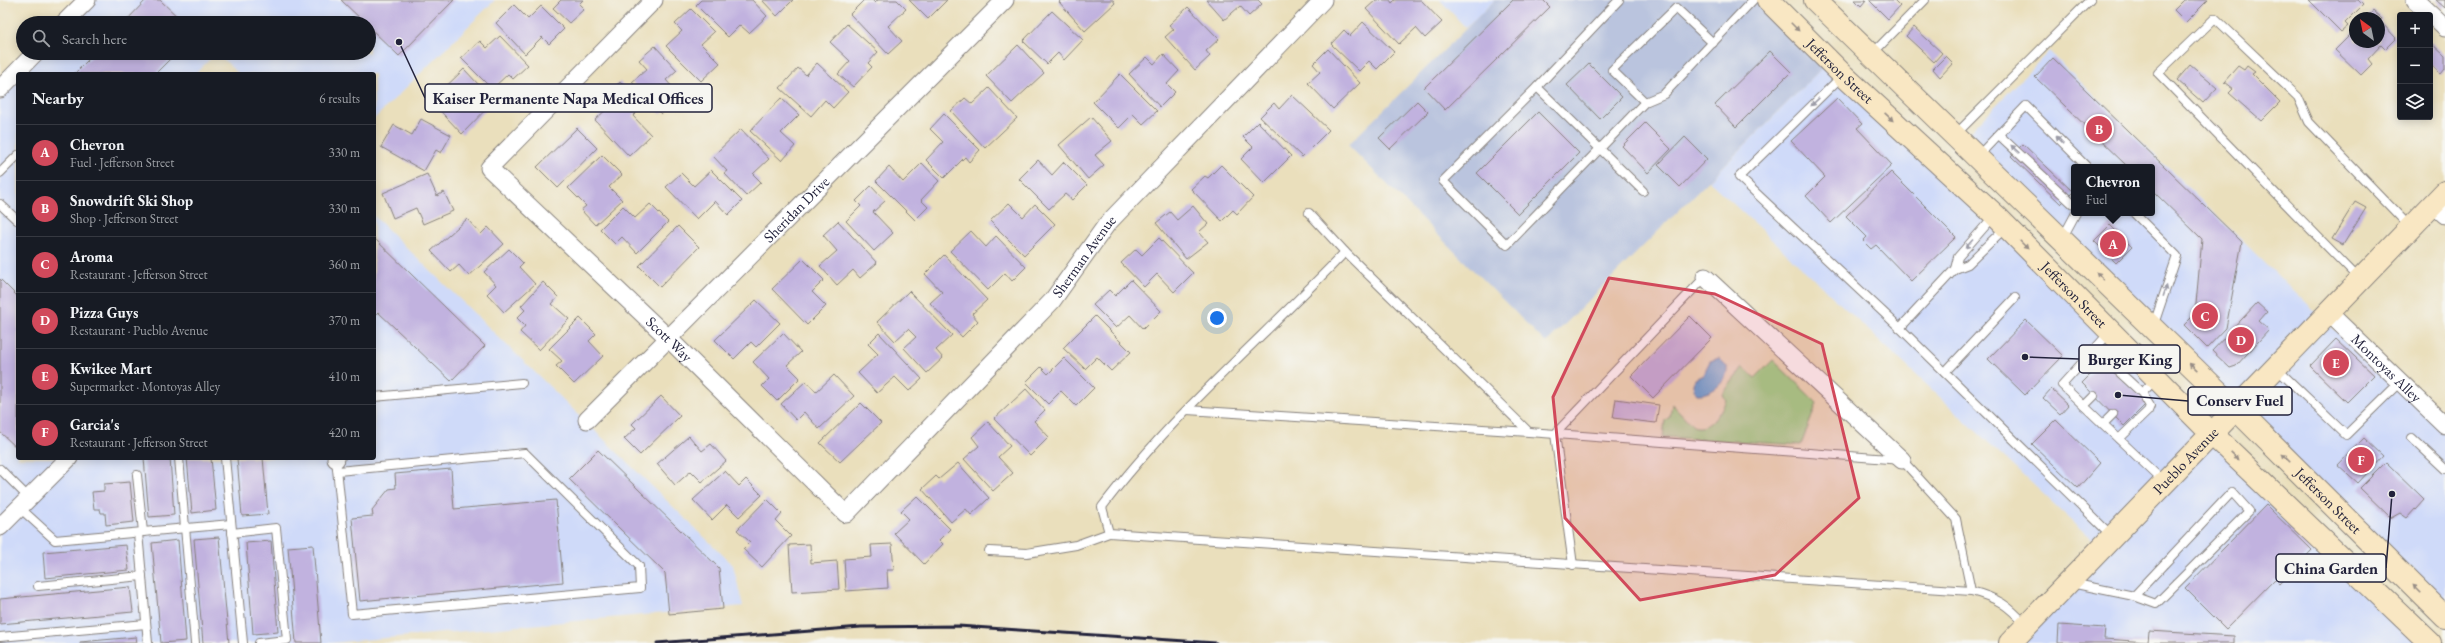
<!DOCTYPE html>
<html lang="en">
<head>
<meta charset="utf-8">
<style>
	:root { --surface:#171b24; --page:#20242c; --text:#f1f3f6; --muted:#9ea1a6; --line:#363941; --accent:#d1495b }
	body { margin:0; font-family:"EB Garamond",serif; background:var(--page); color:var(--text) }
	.controls { position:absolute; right:12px; top:12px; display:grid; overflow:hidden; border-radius:4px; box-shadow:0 2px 10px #0003 }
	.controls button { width:36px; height:36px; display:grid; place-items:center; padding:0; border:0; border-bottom:1px solid var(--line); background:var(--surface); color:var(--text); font:20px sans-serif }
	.compass { position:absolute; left:2349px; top:12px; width:36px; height:36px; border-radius:50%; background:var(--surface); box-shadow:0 2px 10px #0003; rotate:327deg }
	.you { position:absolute; left:1217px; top:318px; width:14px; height:14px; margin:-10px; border:3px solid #fff; border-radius:50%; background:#1a73e8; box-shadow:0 0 0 6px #1a73e833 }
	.badge { display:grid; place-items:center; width:26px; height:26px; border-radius:50%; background:var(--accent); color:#fff; font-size:13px; font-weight:700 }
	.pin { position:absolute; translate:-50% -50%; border:2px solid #fff; box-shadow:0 1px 4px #0006 }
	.popup { position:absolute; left:2071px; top:164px; width:84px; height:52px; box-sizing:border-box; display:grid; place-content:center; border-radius:4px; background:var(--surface); filter:drop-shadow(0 1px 3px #0005); font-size:13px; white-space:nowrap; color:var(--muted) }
	.popup b { font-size:15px; color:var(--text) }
	.popup::after { content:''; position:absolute; left:50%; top:100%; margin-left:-8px; border:8px solid transparent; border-top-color:var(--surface) }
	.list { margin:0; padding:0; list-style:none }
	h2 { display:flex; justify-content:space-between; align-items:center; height:52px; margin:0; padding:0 16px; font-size:17px }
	h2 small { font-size:13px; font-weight:400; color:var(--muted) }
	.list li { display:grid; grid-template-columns:26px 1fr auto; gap:12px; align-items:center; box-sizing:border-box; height:56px; padding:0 16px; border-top:1px solid var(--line) }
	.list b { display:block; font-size:15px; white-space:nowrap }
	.list p { margin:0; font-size:13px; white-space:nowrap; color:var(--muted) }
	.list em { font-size:13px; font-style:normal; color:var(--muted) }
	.icon { flex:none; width:22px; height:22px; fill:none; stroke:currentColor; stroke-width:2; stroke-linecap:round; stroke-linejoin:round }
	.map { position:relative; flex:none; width:2445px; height:643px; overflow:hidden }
	.search { position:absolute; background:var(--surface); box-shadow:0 2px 10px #0003; left:16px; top:16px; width:360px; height:44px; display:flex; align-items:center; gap:10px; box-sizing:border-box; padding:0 14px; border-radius:22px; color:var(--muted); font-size:15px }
	.panel { position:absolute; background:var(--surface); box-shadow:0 2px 10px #0003; left:16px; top:72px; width:360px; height:388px; border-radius:4px }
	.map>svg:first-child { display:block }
</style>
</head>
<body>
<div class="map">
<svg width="2445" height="643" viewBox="0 0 2445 643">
	<rect width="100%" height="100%" fill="#f6f6f2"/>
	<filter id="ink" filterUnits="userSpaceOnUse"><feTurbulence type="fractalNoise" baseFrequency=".025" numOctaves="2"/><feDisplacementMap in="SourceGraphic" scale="8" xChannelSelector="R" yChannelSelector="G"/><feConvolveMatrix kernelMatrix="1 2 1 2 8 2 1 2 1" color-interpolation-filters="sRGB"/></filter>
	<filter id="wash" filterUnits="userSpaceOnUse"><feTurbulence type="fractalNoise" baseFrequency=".012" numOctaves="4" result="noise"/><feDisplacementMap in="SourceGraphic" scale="16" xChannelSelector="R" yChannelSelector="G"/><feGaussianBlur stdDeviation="0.9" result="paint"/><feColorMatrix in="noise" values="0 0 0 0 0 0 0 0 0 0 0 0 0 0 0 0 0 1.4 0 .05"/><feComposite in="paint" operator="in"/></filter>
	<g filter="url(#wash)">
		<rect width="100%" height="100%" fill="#eadfbc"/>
		<g fill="#cfdaf9" fill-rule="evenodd">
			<path d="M87,0H495L374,119V74H239L217,53H369V23H64Z"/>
			<path d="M1440,0H1495L1466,28Z"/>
			<path d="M2049,51L2321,318L2445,425V617L1961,141ZM2074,167H2152V213H2074Z"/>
			<path d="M35,53H216L195,74H18V458H374V216L733,565L743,606L330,643H0V89Z"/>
			<path d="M1829,61L2430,643H2010L2101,548L1709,181Z"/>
		</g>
		<path fill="#bac4de" d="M1495,0H1768L1829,61L1546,343L1348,145Z"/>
		<path fill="#9dd78b" stroke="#607c63" d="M1773,360L1817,403L1801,445L1663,437L1665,420L1670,417L1672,404L1693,426C1709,432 1721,412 1726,400L1722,395L1743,367L1755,378Z"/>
		<path fill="#65a7d9" stroke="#44648a" d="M1719,358L1727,366C1729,381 1712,395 1697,394L1693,390L1695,379L1703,375L1710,361Z"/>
		<g id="blocks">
			<g fill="#c1b2df">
				<path d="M146,0H160L184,23H124Z"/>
				<path d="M341,0H454L399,56L369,27V23H365Z"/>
				<path d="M561,0H583L579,4L584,9L569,23L553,8Z"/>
				<path d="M701,0H752L767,16L749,33L740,25L728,37L696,5Z"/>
				<path d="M762,0H793L777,16Z"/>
				<path d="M864,0H872L875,3L878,0H897L906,9L888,26L902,41L888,54L850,14Z"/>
				<path d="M909,0H947L928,19Z"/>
				<path d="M1061,0H1113L1115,3L1085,31L1059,2Z"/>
				<path d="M1206,0H1258L1262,4L1249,16L1240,6L1224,20Z"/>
				<path d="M1376,0H1390L1392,3L1395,0H1421L1442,22L1425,38L1416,28L1399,44L1366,9Z"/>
				<path d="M1513,0H1543L1550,7L1445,110L1424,88Z"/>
				<path d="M1855,0H1866L1861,6Z"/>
				<path d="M1869,0H1894L1900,6L1888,19Z"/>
				<path d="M2184,0H2208L2186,22L2174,10Z"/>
				<path d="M2309,0H2358L2363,5L2345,23L2348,26L2341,32Z"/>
				<path d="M2436,0H2445V8Z"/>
				<path d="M514,5L528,19L541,6L564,29L549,44L542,37L525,54L496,23Z"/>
				<path d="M1188,7L1219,39L1206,51L1210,56L1195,70L1165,37L1174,29L1169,25Z"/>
				<path d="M691,9L714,32L701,44L720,63L701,81L666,46L682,31L675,24Z"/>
				<path d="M1052,11L1083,40L1064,60L1058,53L1047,64L1023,41Z"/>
				<path d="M2373,11L2382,19L2380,21L2396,38L2385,49L2381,45L2368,59L2372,64L2361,75L2335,50L2355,30V42H2379V18H2367Z"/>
				<path d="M1363,22L1394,52L1377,69L1369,61L1359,71L1331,44L1344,30L1350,36Z"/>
				<path d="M847,24L878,52L868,63L872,67L853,87L838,74L850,61L830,42Z"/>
				<path d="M1914,27L1942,53L1934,62L1906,36Z"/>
				<path d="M500,36L528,65L513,79L508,74L492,89L461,58L480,41L487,48Z"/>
				<path d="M2430,42L2445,56V69L2441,74L2430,64Z"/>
				<path d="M1018,45L1044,73L1012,103L986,76Z"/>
				<path d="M655,46L677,70L666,80L681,97L661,114L632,82L647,69L639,60Z"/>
				<path d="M1328,49L1360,83L1333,109L1308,83L1320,72L1313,64Z"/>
				<path d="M1770,51L1791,72L1736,127L1715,105Z"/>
				<path d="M95,53H176L155,74H74Z"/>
				<path d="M1163,54L1179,71L1167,84L1175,92L1160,107L1129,74L1147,57L1154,64Z"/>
				<path d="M1946,56L1953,63L1940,77L1933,69Z"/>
				<path d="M2053,58L2242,242L2226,328L2207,348L2184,325L2195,314L2202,239L2152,190V167H2128L2035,77Z"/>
				<path d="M817,63L848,92L833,108L825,100L811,116L780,88L798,68L806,75Z"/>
				<path d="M1589,64L1622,97L1600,119L1567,85Z"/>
				<path d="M2190,65L2217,88L2203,103L2177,80Z"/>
				<path d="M2238,66L2244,70L2247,66L2255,72L2252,74L2280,102L2261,121L2229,93L2233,89L2224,82Z"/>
				<path d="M464,69L494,101L462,134L431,101Z"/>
				<path d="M1120,74L1157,111L1143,124L1133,114L1119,128L1093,102Z"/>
				<path d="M620,82L643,106L633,116L651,135L629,156L595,120L611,105L604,97Z"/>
				<path d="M989,88L1017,118L985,148L951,111L965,98L972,104Z"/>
				<path d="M1292,95L1329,130L1302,157L1260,117L1274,103L1279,109Z"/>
				<path d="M781,98L799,115L781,133L795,146L782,161L750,131Z"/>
				<path d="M1837,98L1862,124L1857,128L1892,165L1831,223L1806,196L1825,177L1791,141Z"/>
				<path d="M1417,101L1428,112L1390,149L1379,138Z"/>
				<path d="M1538,112L1579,153L1518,214L1477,173Z"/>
				<path d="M944,114L980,150L969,162L965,157L944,178L926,160L943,142L930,129Z"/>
				<path d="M1091,117L1112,141L1095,155L1104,165L1088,179L1059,145Z"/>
				<path d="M421,119L451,135L441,153L436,150L424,171L381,147L394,125L412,135Z"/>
				<path d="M1258,122L1291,156L1264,183L1241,159L1253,147L1243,137Z"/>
				<path d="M1645,123L1671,149L1648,173L1622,146Z"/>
				<path d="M577,128L597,148L558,188L537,167Z"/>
				<path d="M741,129L769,159L753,174L761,182L746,196L724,173L727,171L713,156Z"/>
				<path d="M1685,137L1707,159L1680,187L1658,165Z"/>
				<path d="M2023,144L2073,192L2061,204L2011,156Z"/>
				<path d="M602,155L622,175L609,187L622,200L595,225L581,210L586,206L568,188Z"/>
				<path d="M1038,160L1052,175L1064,162L1087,185L1072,200L1065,194L1049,209L1019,179Z"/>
				<path d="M922,163L939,181L921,200L928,207L915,220L876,181L889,167L903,182Z"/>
				<path d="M1221,165L1253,197L1237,214L1233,210L1222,221L1191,189L1205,176L1208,178Z"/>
				<path d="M711,170L742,201L728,215L715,201L697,219L666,187L681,173L694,186Z"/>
				<path d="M1891,172L1956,237L1911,281L1876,245L1871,249L1863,241L1867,237L1846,216Z"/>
				<path d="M427,174L437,196L444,192L453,211L423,224L416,208L393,218L383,193Z"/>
				<path d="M871,186L885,201L873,212L893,233L874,251L846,221L861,206L856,201Z"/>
				<path d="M2355,202L2366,208L2343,245L2332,239Z"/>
				<path d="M1009,203L1023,217L1035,204L1055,224L1024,255L990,221Z"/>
				<path d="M650,204L668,222L637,253L622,237L615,244L600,229L623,206L635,218Z"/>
				<path d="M1193,206L1208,224L1199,232L1208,242L1186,259L1156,223L1170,212L1177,220Z"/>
				<path d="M467,219L481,234L488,227L504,244L469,276L459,265L451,272L431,251Z"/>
				<path d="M838,221L877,263L860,278L853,270L837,285L820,266L837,251L823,235Z"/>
				<path d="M2110,225L2132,247L2116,263L2094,241Z"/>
				<path d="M678,226L699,247L660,287L639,266Z"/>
				<path d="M971,231L986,247L996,236L1026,267L1012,281L1005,273L988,290L950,251Z"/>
				<path d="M374,238L485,346L451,381L378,312L374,316Z"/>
				<path d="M1159,238L1193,273L1174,292L1157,274L1144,287L1121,263L1136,249L1142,255Z"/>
				<path d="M509,249L523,263L519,267L535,284L504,312L487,294L496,285L484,272Z"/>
				<path d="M944,255L987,300L972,314L978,321L962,337L930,303L942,292L925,274Z"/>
				<path d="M803,259L824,280L812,292L826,306L807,325L772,289Z"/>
				<path d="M0,279L18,297V449L0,432Z"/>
				<path d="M1131,280L1161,311L1143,329L1130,315L1116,328L1093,305L1109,290L1115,296Z"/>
				<path d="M543,282L558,297L552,304L569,319L539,350L520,332L525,326L517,318L525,310L521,306Z"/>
				<path d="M909,291L952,335L936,350L943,358L927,373L904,348L916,337L908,329L895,341L877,322Z"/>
				<path d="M756,300L780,323L756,347L751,342L734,359L715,340Z"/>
				<path d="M2257,303L2267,312L2259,321L2269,330L2236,366L2230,368L2212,351Z"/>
				<path d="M1095,316L1131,352L1111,371L1097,357L1085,369L1063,348Z"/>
				<path d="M1690,316L1712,338L1653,398L1631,376Z"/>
				<path d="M580,318L596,334L589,341L603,356L574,384L556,366L562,361L549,349Z"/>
				<path d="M2026,320L2063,356L2025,395L1988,359Z"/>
				<path d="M783,333L801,352L787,365L800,378L777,401L762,386L769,379L753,362Z"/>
				<path d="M879,333L922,379L909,391L895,377L877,393L858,373L878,354L868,344Z"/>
				<path d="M2336,339L2374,375L2347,402L2310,366Z"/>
				<path d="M1064,358L1094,388L1076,406L1061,391L1048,404L1026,382L1041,367L1048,374Z"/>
				<path d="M2104,361L2147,403L2124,426L2082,383Z"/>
				<path d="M834,375L854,396L819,429L804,412L796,420L781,404L806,381L816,392Z"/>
				<path d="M1026,389L1045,410L1034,421L1049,437L1030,456L994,419Z"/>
				<path d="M2051,389L2068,405L2060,414L2043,398Z"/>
				<path d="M661,396L680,416L640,455L624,439L636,428L632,424Z"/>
				<path d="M1616,399L1659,405L1656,423L1613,418Z"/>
				<path d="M861,403L881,423L840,462L820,443Z"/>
				<path d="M2056,420L2100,463L2078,488L2032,444Z"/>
				<path d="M988,422L1010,446L998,457L1013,473L993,491L964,459L979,446L972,437Z"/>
				<path d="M689,436L702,451L711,444L726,461L702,482L691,471L675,485L657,464Z"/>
				<path d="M2364,438L2383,456L2358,483L2338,465Z"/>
				<path d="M598,450L719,568L723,609L669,614L665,573L569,479Z"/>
				<path d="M144,458H170L174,515L149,517Z"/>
				<path d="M187,458H211L216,510L192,513Z"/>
				<path d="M237,458H263L268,514L242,516Z"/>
				<path d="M2386,462L2424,499L2407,518L2400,513L2391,518L2360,488Z"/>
				<path d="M958,463L989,498L971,515L966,509L951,522L922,489L936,476L939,479Z"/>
				<path d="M451,469L454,509L556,500L563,582L360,601L352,518L373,516L372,510L389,489L396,488L395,474Z"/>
				<path d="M725,471L739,486L746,479L762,495L739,517L727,505L712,520L693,500Z"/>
				<path d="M130,482L134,522L106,525L105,513H101L100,509H94L92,492L104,491V484Z"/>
				<path d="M917,496L950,529L939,540L943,544L924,564L894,533L909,519L901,511Z"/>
				<path d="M767,499L782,514L776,521L791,536L762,567L743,549L750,542L737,530Z"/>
				<path d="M2266,505L2312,550L2280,584L2275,579L2226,629L2185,588Z"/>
				<path d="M219,537L229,643H203L194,539Z"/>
				<path d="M178,540L186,641L161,643L152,543Z"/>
				<path d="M271,541L278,632L253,634L246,543Z"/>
				<path d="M810,544L811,563L837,561L839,589L792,592L789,545Z"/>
				<path d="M892,544L894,570H887L888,588L846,591L844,559L872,557L871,545Z"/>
				<path d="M126,545L129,570L45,578L43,552Z"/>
				<path d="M313,545L321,643H296L288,547Z"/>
				<path d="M130,587L133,612L0,624V599Z"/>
				<path d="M2059,625L2105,628L2104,639L2148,642L2149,631L2234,636V643H2058Z"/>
				<path d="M136,637L137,643H80V642Z"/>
			</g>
		</g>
	</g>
	<g filter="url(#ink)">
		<use href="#blocks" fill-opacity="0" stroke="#86807c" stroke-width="1"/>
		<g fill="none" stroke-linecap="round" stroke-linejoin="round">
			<defs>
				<g id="lane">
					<path d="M1619,0L1537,87L1643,191"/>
					<path d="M1872,54L1925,0"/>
					<path d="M1842,76L1739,177L1900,328L2112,536"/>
					<path d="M1537,87L1443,181L1507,245L1645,102L1612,70L1676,8L1713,43"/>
					<path d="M1645,102L1664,94L1753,0"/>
					<path d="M1955,135L2090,0"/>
					<path d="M1999,135L2074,205"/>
					<path d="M1977,157L2026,106L2087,167"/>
					<path d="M0,173L18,155"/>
					<path d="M0,204L17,220L18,219"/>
					<path d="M1309,213L1345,252"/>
					<path d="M2134,213L2177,256L2153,327"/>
					<path d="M1994,216L1958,257L1955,269L1968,264L2006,227"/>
					<path d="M2062,239L2076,213"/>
					<path d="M2359,279L2158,73L2215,18L2298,97L2309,122L2410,227"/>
					<path d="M1900,328L1955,269"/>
					<path d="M2110,332L2062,385L2164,482"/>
					<path d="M2094,349L2142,393L2150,406L2148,411L2119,439"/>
					<path d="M2276,368L2346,435L2400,382"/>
					<path d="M1945,372L2015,298"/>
					<path d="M2142,393L2157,378"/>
					<path d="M374,397L522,383"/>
					<path d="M2084,406L2094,396"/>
					<path d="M1187,410L1529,432"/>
					<path d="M2103,424L2113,414"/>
					<path d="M2412,438L2445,469"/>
					<path d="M179,458L195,643"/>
					<path d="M225,458L243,643"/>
					<path d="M336,459L352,614L640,588L639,566L525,453L338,471"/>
					<path d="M0,469L29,498"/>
					<path d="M137,475L143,532"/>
					<path d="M20,508L55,540L231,524"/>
					<path d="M138,533L148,643"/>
					<path d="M232,533L276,528L287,640L259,643"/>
					<path d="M989,551L1027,553L1076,545L1109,533"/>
					<path d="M1573,565L1555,434L1705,277"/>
					<path d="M2071,583L2134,596L2232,492L2249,511L2156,604L2134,596"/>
					<path d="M38,586L142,576"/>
					<path d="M1971,591L1956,519L1902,460L1529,432L1345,252C1264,337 1173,413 1102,507L1109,533L1971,591C1998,598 2008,605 2026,625"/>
					<path d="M0,637L146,624"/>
				</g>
				<g id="street">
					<path id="s1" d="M654,0L489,168L667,337L846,514L1052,301L1107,224L1323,0"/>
					<path d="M2415,0L2445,28"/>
					<path d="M64,23L87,0"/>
					<path d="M0,89L35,53"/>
					<path d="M2433,204L2445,215"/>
					<path d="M1705,277L1902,460"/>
					<path id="s2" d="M2328,312L2445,425"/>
					<path id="s3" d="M587,420L1005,0"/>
					<path d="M336,458V459"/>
					<path d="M0,527L69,458"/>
				</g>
				<g id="secondary">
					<path id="s4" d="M1768,0L1843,75L1995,215L2212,434L2430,643"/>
					<path id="s5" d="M1815,0L2236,409L2445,617"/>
					<path id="s6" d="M2010,643L2445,192"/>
				</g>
			</defs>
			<use href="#lane" stroke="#86807c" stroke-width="10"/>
			<use href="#street" stroke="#86807c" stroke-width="19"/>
			<use href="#secondary" stroke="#86807c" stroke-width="24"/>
			<use href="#lane" stroke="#fff" stroke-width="8"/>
			<use href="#street" stroke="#fff" stroke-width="17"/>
			<use href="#secondary" stroke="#f9e7c3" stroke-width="22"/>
			<path stroke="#22223b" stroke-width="3" d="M657,643L861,627L958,626L1216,643"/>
		</g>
		<defs><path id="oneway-solid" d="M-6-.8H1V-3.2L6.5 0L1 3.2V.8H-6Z"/></defs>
		<g fill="#988e86">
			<use href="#oneway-solid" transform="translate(1795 27) rotate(45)"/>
			<use href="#oneway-solid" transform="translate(1889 117) rotate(43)"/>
			<use href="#oneway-solid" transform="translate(2024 245) rotate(45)"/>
			<use href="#oneway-solid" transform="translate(2100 276) rotate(-136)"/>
			<use href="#oneway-solid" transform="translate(2193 367) rotate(-136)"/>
			<use href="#oneway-solid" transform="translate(2235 456) rotate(44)"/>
			<use href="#oneway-solid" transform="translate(2286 458) rotate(-135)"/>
			<use href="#oneway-solid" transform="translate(2417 589) rotate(-135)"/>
		</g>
		<g fill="#9c9ca7">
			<use href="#oneway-solid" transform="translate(1815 102) rotate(136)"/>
			<use href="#oneway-solid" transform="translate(2060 140) rotate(-135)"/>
			<use href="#oneway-solid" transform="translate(2015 149) rotate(-137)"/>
			<use href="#oneway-solid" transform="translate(1969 244) rotate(132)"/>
			<use href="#oneway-solid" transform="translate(2165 291) rotate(-72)"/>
		</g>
	</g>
	<path fill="#d1495b" fill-opacity="0.2" stroke="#d1495b" stroke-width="3" stroke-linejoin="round" d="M1609,278L1715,294L1822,344L1859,498L1775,575L1640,600L1565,518L1553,397Z"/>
	<g text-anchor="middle" stroke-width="3" stroke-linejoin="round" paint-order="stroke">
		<g font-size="15" fill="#22223b" stroke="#f6f6f2">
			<text dy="5" stroke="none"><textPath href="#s4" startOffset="101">Jefferson Street</textPath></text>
			<text dy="5" stroke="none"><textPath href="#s3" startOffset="297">Sheridan Drive</textPath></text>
			<text dy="5" stroke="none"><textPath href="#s1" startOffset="1084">Sherman Avenue</textPath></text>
			<text dy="5" stroke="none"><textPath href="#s4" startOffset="425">Jefferson Street</textPath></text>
			<text dy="5" stroke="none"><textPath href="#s1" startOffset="484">Scott Way</textPath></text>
			<text dy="5" stroke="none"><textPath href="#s2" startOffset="81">Montoyas Alley</textPath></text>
			<text dy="5" stroke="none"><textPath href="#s6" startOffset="253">Pueblo Avenue</textPath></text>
			<text dy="5" stroke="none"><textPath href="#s5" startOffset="717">Jefferson Street</textPath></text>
		</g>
	</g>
	<path fill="none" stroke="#22223b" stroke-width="1.5" d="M399 42L425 98M2025 357L2079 359M2118 395L2188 401M2392 494L2386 568"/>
	<g fill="#22223b" stroke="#f6f6f2" stroke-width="1.5">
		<circle cx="399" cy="42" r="4"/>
		<circle cx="2025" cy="357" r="4"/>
		<circle cx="2118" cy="395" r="4"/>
		<circle cx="2392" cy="494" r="4"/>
	</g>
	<g fill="#f6f6f2" stroke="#22223b" stroke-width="1.5">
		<rect x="425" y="84" width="287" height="28" rx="4"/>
		<rect x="2079" y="345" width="101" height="28" rx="4"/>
		<rect x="2188" y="387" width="104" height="28" rx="4"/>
		<rect x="2276" y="554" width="110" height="28" rx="4"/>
	</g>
	<g font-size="16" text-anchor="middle" font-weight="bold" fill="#22223b">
		<text x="568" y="104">Kaiser Permanente Napa Medical Offices</text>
		<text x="2130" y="365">Burger King</text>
		<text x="2240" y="406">Conserv Fuel</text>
		<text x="2331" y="574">China Garden</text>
	</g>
</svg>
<div class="controls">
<button>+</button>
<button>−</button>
<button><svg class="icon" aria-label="layers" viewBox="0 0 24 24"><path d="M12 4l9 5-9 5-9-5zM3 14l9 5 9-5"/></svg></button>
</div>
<svg class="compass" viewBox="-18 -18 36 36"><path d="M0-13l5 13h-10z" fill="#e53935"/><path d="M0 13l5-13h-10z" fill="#9ea1a6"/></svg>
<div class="you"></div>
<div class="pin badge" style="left:2113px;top:244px">A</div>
<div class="popup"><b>Chevron</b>Fuel</div>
<div class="pin badge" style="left:2099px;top:129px">B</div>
<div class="pin badge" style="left:2205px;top:316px">C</div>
<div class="pin badge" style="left:2241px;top:340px">D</div>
<div class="pin badge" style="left:2336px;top:363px">E</div>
<div class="pin badge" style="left:2361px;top:460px">F</div>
<div class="search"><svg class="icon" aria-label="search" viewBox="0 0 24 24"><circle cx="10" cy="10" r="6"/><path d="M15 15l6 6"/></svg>Search here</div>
<section class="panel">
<h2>Nearby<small>6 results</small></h2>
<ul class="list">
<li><span class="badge">A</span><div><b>Chevron</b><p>Fuel · Jefferson Street</p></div><em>330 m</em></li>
<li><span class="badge">B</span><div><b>Snowdrift Ski Shop</b><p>Shop · Jefferson Street</p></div><em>330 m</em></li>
<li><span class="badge">C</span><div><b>Aroma</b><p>Restaurant · Jefferson Street</p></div><em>360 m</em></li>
<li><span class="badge">D</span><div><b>Pizza Guys</b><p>Restaurant · Pueblo Avenue</p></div><em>370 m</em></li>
<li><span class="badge">E</span><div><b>Kwikee Mart</b><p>Supermarket · Montoyas Alley</p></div><em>410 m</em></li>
<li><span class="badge">F</span><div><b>Garcia's</b><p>Restaurant · Jefferson Street</p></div><em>420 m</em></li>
</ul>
</section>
</div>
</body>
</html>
